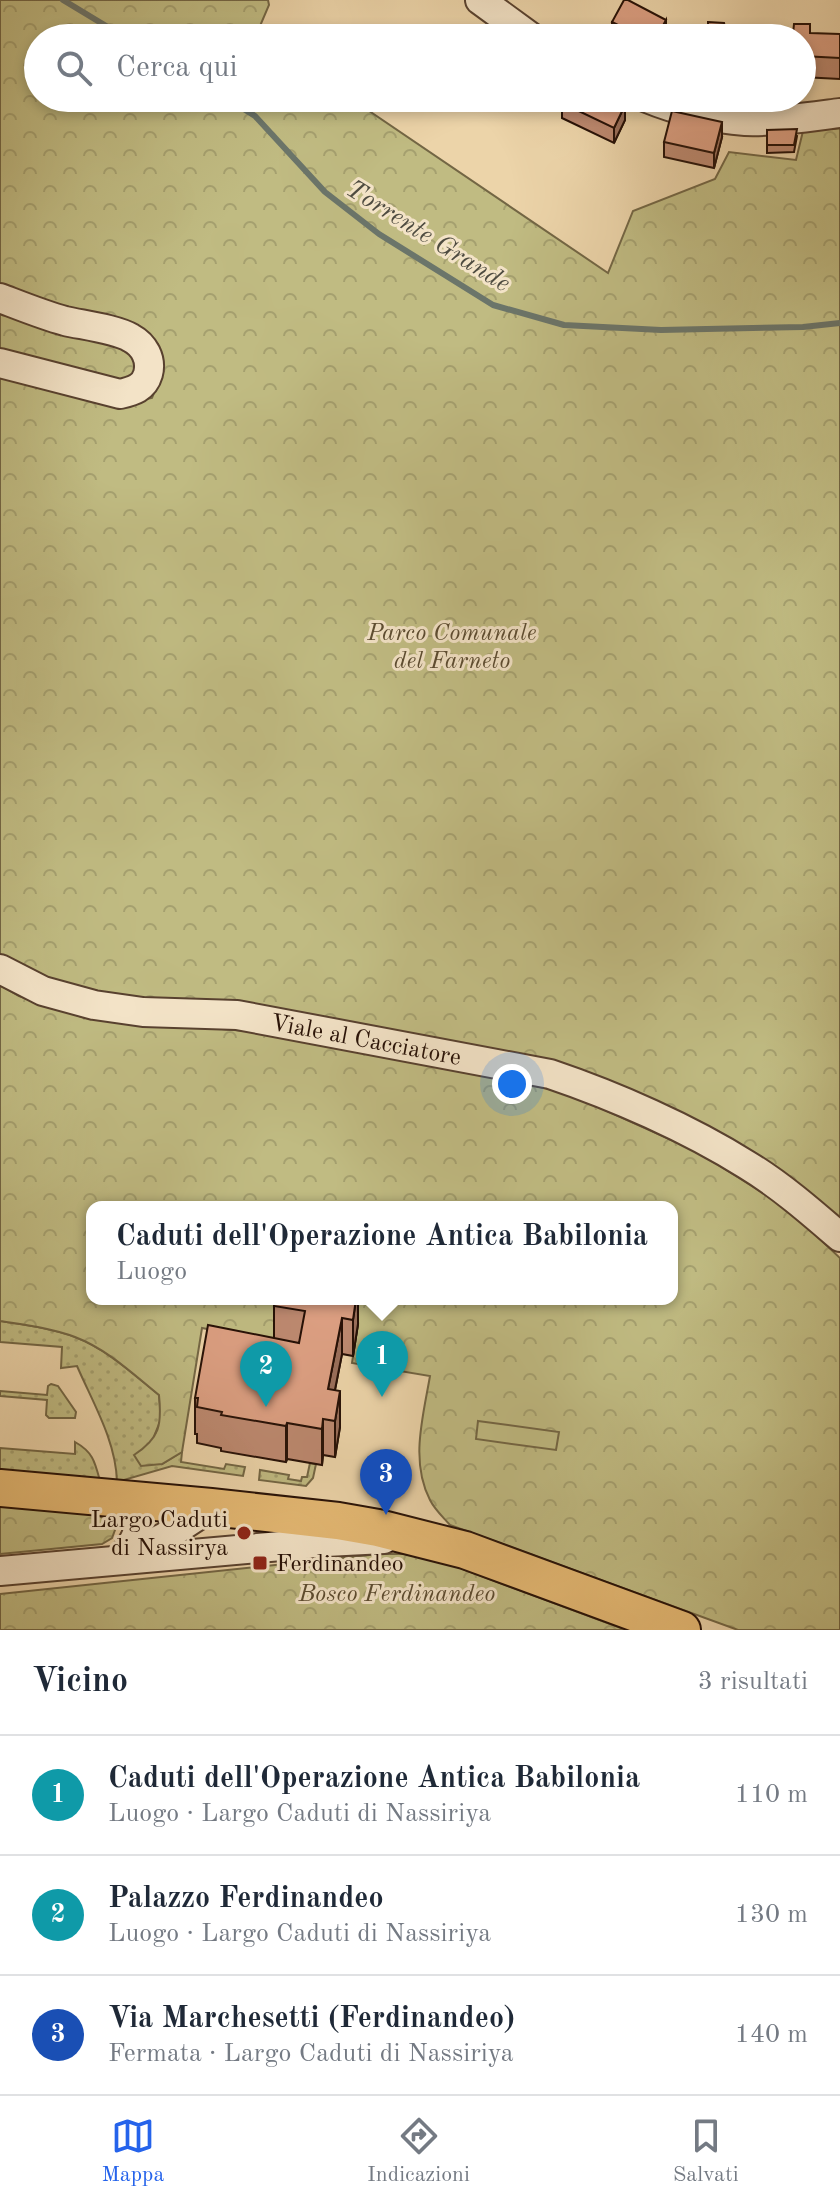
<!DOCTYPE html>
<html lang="it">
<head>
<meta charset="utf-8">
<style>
	:root { --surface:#fff; --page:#f2f2f3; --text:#1f2937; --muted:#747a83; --line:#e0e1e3; --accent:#2563eb }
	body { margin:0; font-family:"Old Standard TT",serif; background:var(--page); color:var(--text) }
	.you { position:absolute; left:512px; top:1084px; width:28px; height:28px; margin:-20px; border:6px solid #fff; border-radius:50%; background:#1a73e8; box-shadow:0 0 0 12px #1a73e833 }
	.badge { display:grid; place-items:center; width:52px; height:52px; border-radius:50%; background:var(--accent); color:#fff; font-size:26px; font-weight:700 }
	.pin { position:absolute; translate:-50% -66px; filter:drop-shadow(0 2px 4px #0008) }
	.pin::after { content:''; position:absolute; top:42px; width:28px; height:24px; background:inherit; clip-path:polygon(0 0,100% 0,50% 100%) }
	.popup { position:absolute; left:86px; top:1201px; width:592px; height:104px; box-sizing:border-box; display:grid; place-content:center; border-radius:16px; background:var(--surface); filter:drop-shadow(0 2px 6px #0005); font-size:26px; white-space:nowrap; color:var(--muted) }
	.popup b { font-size:30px; color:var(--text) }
	.popup::after { content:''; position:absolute; left:50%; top:100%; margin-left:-16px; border:16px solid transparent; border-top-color:var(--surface) }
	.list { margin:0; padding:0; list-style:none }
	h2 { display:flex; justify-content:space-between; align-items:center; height:104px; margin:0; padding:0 32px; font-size:34px }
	h2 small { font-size:26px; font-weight:400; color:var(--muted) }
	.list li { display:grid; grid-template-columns:52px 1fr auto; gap:24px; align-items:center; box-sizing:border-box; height:120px; padding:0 32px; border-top:2px solid var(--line) }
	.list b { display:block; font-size:30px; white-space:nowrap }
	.list p { margin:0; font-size:26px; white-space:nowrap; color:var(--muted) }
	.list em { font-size:26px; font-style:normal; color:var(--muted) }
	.icon { flex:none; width:44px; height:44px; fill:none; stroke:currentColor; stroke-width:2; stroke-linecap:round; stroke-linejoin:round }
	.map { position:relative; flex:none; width:840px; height:1630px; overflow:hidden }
	.search { position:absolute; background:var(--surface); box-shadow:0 4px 12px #0003; left:24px; right:24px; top:24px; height:88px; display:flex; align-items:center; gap:20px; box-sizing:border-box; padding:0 28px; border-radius:44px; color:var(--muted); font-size:30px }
	.sheet { height:464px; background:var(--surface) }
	nav { display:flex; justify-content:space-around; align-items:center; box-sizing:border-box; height:112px; border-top:2px solid var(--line); background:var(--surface); font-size:22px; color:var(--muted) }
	nav a { display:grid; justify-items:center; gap:4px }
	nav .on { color:var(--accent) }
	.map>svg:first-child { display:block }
</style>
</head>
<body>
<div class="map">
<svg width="840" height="1630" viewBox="0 0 840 1630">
	<defs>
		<pattern id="grass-dots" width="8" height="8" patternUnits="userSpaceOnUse" patternTransform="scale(2)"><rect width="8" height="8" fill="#c0bb82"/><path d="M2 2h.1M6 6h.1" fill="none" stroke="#a5a06f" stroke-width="1.8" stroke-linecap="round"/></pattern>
		<pattern id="forest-crowns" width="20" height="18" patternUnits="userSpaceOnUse" patternTransform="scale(2)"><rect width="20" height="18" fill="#c0bb82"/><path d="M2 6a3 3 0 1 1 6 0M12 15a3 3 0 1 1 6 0" fill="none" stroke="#a5a06f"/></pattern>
	</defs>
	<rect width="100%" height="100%" fill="#ecd4a9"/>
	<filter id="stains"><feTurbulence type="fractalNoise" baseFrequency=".0025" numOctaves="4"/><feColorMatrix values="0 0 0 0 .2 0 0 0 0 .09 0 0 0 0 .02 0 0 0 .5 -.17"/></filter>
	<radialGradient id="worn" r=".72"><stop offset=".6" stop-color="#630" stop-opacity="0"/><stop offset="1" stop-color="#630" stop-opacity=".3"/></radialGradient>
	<g fill="url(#grass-dots)" stroke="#736644" stroke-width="2">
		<path d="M0,1321C25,1325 51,1328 75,1337C107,1349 133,1374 159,1395L161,1419L151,1444L162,1464L182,1452L181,1462L224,1469L226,1464L245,1467L243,1476L172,1466L117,1482C116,1441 93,1403 77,1366L61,1368L62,1347L0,1342Z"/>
		<path d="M51,1384L58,1386L76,1412L75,1418H49L46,1415L47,1400L0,1396V1391L47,1395L48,1386Z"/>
		<path d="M75,1442C93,1452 95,1462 100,1481L0,1472V1448L75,1454Z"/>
		<path d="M310,1463L316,1464L313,1478L306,1486L259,1480L260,1470L289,1475L288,1479L301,1481L302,1477H307Z"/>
	</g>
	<g fill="url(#forest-crowns)" stroke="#736644" stroke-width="2" fill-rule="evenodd">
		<path d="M0,0H268L269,5L257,33L263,38H38V98H350L608,273L633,211L715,179L729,152L796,160L803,131L840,126V1218L776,1169L609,1081L97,993L30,972L0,954V373L128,403L152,398L162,373L158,344L141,328L59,306L0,287Z"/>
		<path d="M0,310L118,344L135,353L139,365L132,377L122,383L0,352Z"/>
		<path d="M0,985L19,996L85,1018L273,1033L449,1067L567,1093L696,1151L787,1208L840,1258V1630H738L450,1525C443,1517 435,1510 430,1500C410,1461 423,1417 430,1376L352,1363L358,1324L274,1342L202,1328L182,1452L162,1464L141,1466L134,1455C160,1438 162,1425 159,1395C133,1374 107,1349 75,1337C51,1328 25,1325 0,1321ZM92,1207H672V1299H92Z"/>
		<path d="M0,1505C30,1508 90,1507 113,1523L115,1530L112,1538L102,1544L0,1554Z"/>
		<path d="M379,1554H407L433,1558L626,1630H0V1594Z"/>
	</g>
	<path fill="#c0bb82" stroke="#736644" stroke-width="2" d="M478,1421L559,1432L556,1450L476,1439Z"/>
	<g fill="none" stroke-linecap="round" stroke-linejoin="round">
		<g stroke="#6b756a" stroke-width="6">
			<path d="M63,0L126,38"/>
			<path d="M226,98L255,116L325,192L379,234L493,305L564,325L661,330L803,327L840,323"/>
		</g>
		<defs>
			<g id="minor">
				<path d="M480,0L532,38"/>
				<path d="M647,98C676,110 713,119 745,121C776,122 809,117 840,113"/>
				<path d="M0,298C21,306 43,315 65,321C82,325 116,329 131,338C144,345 152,359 148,374C144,388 133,391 120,394L0,363"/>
				<path id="s1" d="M0,969L43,991L94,1005L143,1012L237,1015L550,1074C615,1096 688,1128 747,1165C780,1185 810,1211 840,1237"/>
				<path d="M114,1498C147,1518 143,1534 119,1560"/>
				<path d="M133,1553L165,1537L211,1507"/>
				<path d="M0,1571L326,1542L384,1539"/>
			</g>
			<path id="major" d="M0,1488L211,1507L338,1521L378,1528L465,1550L682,1630"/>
		</defs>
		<use href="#minor" stroke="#58412f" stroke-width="32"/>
		<use href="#major" stroke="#261006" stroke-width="40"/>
		<use href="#minor" stroke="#f3e3c7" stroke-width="28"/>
		<use href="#major" stroke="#e6ba74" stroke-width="36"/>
	</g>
	<g fill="#bd8970" stroke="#261006" stroke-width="2">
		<path d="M612,22L666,35L664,38H614L612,37Z"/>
		<path d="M725,27L793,34H840V79L802,77V38L708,33Z"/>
		<path d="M619,98V102L625,120L614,143L562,118V103Z"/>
		<path d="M767,130L797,136L794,152L767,153Z"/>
		<path d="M722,137L714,168L664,157V142Z"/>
		<path d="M358,1299V1324L353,1356L342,1354L335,1390L340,1427L335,1457L323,1455L322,1465L287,1459L286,1462L221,1451V1448L197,1443V1434H195V1398L274,1338V1306Z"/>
	</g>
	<g fill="#9a6f5b" stroke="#261006" stroke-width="2">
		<path d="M666,20V35L664,38H656Z"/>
		<path d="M625,105V120L614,143V128Z"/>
		<path d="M722,122V137L714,168V153Z"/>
		<path d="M356,1299H358V1324L353,1356V1320Z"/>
		<path d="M342,1318V1354L329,1420L328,1389Z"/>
		<path d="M340,1391V1427L335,1457V1421Z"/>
		<path d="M323,1419V1455L322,1465V1429Z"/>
		<path d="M287,1423V1459L286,1462V1426Z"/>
	</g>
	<g fill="#dc9f82" stroke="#261006" stroke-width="2">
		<path d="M624,0H628L666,20L656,38H616L622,27L612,22Z"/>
		<path d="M708,22L724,23L725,27L793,34L794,24H810V33L840,34V58L802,56V38H687L688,31L708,33Z"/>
		<path d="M565,98H614L613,100L625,105L614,128L562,103Z"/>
		<path d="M672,111L722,122L714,153L664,142Z"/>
		<path d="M797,129L794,145H767V130Z"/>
		<path d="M275,1299H356L353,1320L342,1318L328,1389L340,1391L335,1421L323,1419L322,1429L287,1423L286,1426L221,1415L222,1412L197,1407L198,1398H195L208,1325L299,1343L305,1311L274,1306Z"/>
	</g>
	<g fill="#8f2418" stroke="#f3e3c7" stroke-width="3">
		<circle cx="244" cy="1533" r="8"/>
		<rect x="252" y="1555" width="16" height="16" rx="4"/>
	</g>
	<g text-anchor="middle" stroke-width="6" stroke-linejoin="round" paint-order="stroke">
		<g font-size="24" font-style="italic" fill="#5c4c31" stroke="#f3e3c7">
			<text x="452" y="640">Parco Comunale<tspan x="452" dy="28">del Farneto</tspan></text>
			<text x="397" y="1601">Bosco Ferdinandeo</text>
		</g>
		<g font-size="24" fill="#261006" stroke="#f3e3c7">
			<text dy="8" stroke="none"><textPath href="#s1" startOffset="376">Viale al Cacciatore</textPath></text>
		</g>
		<g font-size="24" fill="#261006" stroke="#f3e3c7" text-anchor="end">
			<text x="228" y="1527">Largo Caduti<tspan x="228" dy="28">di Nassirya</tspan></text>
			<text x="276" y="1571" text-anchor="start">Ferdinandeo</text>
		</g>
		<g font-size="26" font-style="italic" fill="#4e4b40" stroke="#f3e3c7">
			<text transform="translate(429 235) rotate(32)" y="9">Torrente Grande</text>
		</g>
	</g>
	<rect width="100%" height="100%" filter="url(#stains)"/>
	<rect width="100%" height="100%" fill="url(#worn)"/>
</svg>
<div class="you"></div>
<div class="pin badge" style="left:382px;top:1397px;background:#0f9aa8">1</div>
<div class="popup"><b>Caduti dell'Operazione Antica Babilonia</b>Luogo</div>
<div class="pin badge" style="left:266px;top:1407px;background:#0f9aa8">2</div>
<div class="pin badge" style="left:386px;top:1515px;background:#1a4fb4">3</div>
<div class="search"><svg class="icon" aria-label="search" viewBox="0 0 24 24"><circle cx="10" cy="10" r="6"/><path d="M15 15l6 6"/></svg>Cerca qui</div>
</div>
<section class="sheet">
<h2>Vicino<small>3 risultati</small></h2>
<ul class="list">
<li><span class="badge" style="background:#0f9aa8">1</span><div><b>Caduti dell'Operazione Antica Babilonia</b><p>Luogo · Largo Caduti di Nassiriya</p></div><em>110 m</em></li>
<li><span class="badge" style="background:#0f9aa8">2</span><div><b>Palazzo Ferdinandeo</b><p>Luogo · Largo Caduti di Nassiriya</p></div><em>130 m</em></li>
<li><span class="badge" style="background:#1a4fb4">3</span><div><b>Via Marchesetti (Ferdinandeo)</b><p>Fermata · Largo Caduti di Nassiriya</p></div><em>140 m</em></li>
</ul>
</section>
<nav>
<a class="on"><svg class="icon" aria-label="map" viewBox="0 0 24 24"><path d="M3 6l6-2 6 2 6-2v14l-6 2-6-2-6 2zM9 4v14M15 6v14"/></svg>Mappa</a>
<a><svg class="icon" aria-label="directions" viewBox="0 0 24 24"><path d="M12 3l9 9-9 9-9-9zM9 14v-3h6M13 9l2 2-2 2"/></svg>Indicazioni</a>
<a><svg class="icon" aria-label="saved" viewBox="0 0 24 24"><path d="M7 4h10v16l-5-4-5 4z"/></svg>Salvati</a>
</nav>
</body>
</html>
